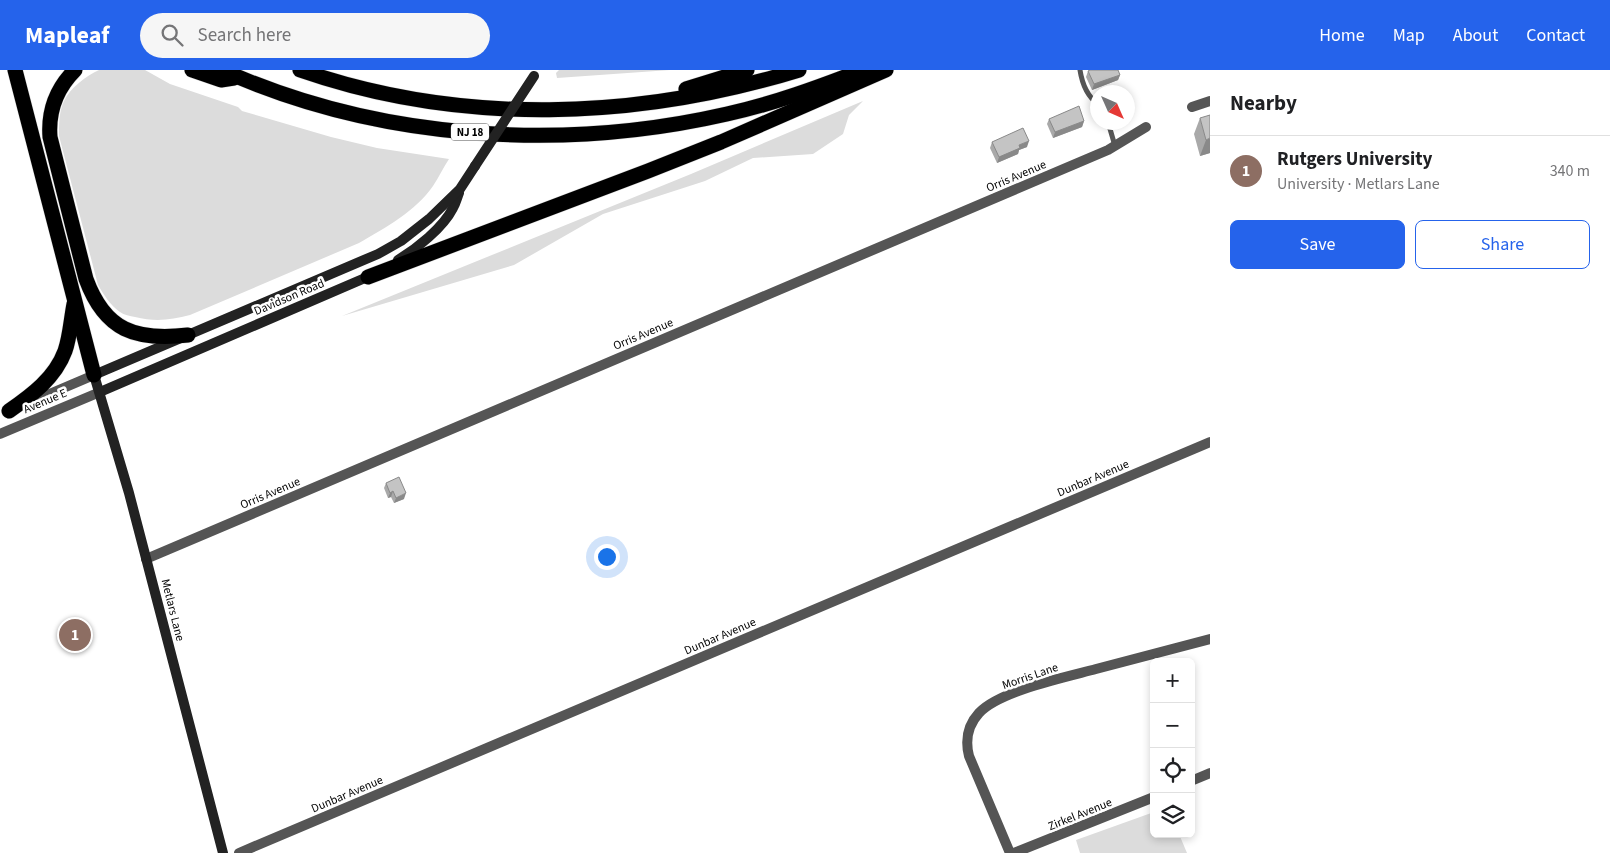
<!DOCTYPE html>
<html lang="en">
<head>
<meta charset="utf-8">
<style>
	:root { --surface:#fff; --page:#f6f6f6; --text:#202124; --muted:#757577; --line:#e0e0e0; --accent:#2563eb }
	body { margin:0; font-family:"Source Sans 3",sans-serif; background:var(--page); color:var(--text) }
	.controls { position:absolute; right:15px; bottom:15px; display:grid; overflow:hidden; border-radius:8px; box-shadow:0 2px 8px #0003 }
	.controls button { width:45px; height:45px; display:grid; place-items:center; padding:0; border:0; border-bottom:1px solid var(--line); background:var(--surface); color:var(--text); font:25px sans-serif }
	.compass { position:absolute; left:1090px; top:15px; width:45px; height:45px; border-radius:50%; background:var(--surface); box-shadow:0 2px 8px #0003; rotate:135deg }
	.you { position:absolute; left:606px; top:486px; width:18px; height:18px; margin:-12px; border:4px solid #fff; border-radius:50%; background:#1a73e8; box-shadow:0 0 0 8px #1a73e833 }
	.badge { display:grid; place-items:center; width:32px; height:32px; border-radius:50%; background:var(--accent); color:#fff; font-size:16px; font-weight:700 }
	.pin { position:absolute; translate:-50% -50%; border:2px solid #fff; box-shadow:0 1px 5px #0006 }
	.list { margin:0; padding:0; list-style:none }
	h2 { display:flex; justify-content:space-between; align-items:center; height:65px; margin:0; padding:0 20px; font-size:21px }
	h2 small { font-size:16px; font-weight:400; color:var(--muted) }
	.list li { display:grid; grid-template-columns:32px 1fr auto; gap:15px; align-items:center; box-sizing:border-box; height:70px; padding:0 20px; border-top:1px solid var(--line) }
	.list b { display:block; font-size:19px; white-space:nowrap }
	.list p { margin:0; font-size:16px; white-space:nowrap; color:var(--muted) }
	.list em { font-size:16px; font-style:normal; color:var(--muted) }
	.actions { display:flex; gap:10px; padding:15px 20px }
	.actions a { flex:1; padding:11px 0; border:1px solid var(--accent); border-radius:8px; text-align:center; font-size:18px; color:var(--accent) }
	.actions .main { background:var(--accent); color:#fff }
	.icon { flex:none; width:28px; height:28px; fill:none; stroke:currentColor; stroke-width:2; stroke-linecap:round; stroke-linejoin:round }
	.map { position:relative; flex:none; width:1210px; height:783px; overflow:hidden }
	header { display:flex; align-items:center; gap:30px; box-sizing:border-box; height:70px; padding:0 25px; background:var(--accent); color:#fff }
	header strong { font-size:24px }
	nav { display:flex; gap:28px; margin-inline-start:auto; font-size:18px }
	.search { width:350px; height:45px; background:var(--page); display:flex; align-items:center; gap:12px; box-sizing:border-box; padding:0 18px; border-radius:28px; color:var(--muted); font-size:19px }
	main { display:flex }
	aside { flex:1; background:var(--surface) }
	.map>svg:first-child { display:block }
</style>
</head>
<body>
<header>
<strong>Mapleaf</strong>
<div class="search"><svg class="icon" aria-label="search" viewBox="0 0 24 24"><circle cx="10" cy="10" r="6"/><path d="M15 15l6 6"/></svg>Search here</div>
<nav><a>Home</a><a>Map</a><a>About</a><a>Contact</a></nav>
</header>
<main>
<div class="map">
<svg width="1210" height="783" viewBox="0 0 1210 783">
	<rect width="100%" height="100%" fill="#fff"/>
	<g fill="#dcdcdc">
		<path d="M99,0H145L170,14L238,37L242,41L331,67L377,78L449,89C443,98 439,107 433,116C416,141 385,158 359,173L190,245C171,250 155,252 135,247C130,246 124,245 120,242C110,235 104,225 98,215L59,66C59,55 59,41 64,31C70,18 86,6 99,0Z"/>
		<path d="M559,0H670L557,8L556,3Z"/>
		<path d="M863,31L849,45L843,64L813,84L753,88L705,111L603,144L514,195L342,246L691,104Z"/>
		<path d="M1154,742V764H1179L1187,783H1080L1076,770Z"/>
	</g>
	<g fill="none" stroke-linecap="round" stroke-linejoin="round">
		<defs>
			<g id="motorway">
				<path d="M15,0L94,305"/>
				<path d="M75,0C56,19 48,41 50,67L86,209C105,261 136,271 188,265"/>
				<path d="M192,0L221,10L234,8"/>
				<path d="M222,0C378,70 561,82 727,44C773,34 819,17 863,0"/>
				<path d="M300,0C461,56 637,50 799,0"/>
				<path d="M686,19L747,0"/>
				<path d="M368,207L648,101L721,72L886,0"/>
				<path d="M9,341C32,325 55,308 65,281C70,267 71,249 74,234"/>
			</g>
		</defs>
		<use href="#motorway" stroke="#dbdbdb" stroke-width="16"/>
		<g stroke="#555" stroke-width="5">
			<path d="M1080,0C1082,13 1087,26 1098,34"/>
			<path d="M1108,52L1115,76"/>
		</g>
		<g stroke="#555" stroke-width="10">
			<path d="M1192,37L1210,31"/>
			<path d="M146,489L1108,80L1146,57"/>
			<path d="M1191,711L1210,703"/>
			<path d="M239,783L1210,372"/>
			<path d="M1010,783L969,686C965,670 968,655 979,643C999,621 1066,607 1096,599C1134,589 1172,579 1210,569"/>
			<path d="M1014,783L1154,727"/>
		</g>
		<g stroke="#555" stroke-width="10">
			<path d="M26,334L94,305"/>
			<path d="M0,364L100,322"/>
		</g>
		<g stroke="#222" stroke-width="10">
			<path d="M398,190C416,179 443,158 453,138C456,133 457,128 459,123"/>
			<path d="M100,322L372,205"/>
			<path d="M223,783L129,423L94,305L378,184L401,171L429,149L460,119L475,96"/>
		</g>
		<use href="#motorway" stroke="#000" stroke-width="15"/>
		<path stroke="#222" stroke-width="10" d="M475,96L534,6"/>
	</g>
	<g fill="#a9a9a9">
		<path d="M1088,1L1120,5L1118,10L1092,20L1086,7Z"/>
		<path d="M1200,48L1210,83L1200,86L1194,64Z"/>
		<path d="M1049,49L1084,51L1082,57L1053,68L1047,54Z"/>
		<path d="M992,72L1027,77L1019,80L1018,84L997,93L990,78Z"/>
		<path d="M386,413L404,429L394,433L391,427L388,428L384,418Z"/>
	</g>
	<g fill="#898989">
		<path d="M1120,5L1118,10L1092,20L1094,14Z"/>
		<path d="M1084,51L1082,57L1053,68L1055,62Z"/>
		<path d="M1210,68V83L1200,86L1206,70Z"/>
		<path d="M1029,71L1027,77L1019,80L1018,84L997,93L999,87L1019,75Z"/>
		<path d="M393,421L391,427L388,428L390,423Z"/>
		<path d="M406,423L404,429L394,433L396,428Z"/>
	</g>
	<g fill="#c4c4c4" stroke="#898989">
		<path d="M1090,0H1118L1120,5L1094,14L1088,1Z"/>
		<path d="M1079,36L1084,51L1055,62L1049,49Z"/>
		<path d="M1210,45V68L1206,70L1200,48Z"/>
		<path d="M1023,58L1029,71L1019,75L1020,78L999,87L992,72Z"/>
		<path d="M399,407L406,423L396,428L393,421L390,423L386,413Z"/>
	</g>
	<g text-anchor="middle" stroke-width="5" stroke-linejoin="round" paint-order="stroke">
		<rect fill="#fff" stroke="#4c4c4c" stroke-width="1" x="451" y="53.5" width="38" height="17" rx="4"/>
		<g font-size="11" font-weight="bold" fill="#000">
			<text x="470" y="66">NJ 18</text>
		</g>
		<g font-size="12" fill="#000" stroke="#fff">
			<text transform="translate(1016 106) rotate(-23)" y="4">Orris Avenue</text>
			<text transform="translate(289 227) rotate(-23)" y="4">Davidson Road</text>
			<text transform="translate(643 264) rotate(-23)" y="4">Orris Avenue</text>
			<text transform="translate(45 331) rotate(-23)" y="4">Avenue E</text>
			<text transform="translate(1093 408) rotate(-23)" y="4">Dunbar Avenue</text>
			<text transform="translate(270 423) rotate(-23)" y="4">Orris Avenue</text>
			<text transform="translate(173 540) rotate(76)" y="4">Metlars Lane</text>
			<text transform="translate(720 566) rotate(-23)" y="4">Dunbar Avenue</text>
			<text transform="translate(1030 606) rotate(-19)" y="4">Morris Lane</text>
			<text transform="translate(347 724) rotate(-23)" y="4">Dunbar Avenue</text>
			<text transform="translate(1080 744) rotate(-22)" y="4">Zirkel Avenue</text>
		</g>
	</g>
</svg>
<div class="controls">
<button>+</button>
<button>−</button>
<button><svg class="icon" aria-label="locate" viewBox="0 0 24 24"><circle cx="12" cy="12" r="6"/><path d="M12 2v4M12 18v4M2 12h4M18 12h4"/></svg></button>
<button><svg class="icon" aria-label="layers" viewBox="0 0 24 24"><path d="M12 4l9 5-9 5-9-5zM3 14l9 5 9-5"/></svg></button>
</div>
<svg class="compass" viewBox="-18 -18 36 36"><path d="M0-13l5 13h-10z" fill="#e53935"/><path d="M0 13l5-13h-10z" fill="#757577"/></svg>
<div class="you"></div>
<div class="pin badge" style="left:75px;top:565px;background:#8d6e63">1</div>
</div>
<aside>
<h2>Nearby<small></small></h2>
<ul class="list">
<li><span class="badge" style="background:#8d6e63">1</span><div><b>Rutgers University</b><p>University · Metlars Lane</p></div><em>340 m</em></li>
</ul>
<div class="actions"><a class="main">Save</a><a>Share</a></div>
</aside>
</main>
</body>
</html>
